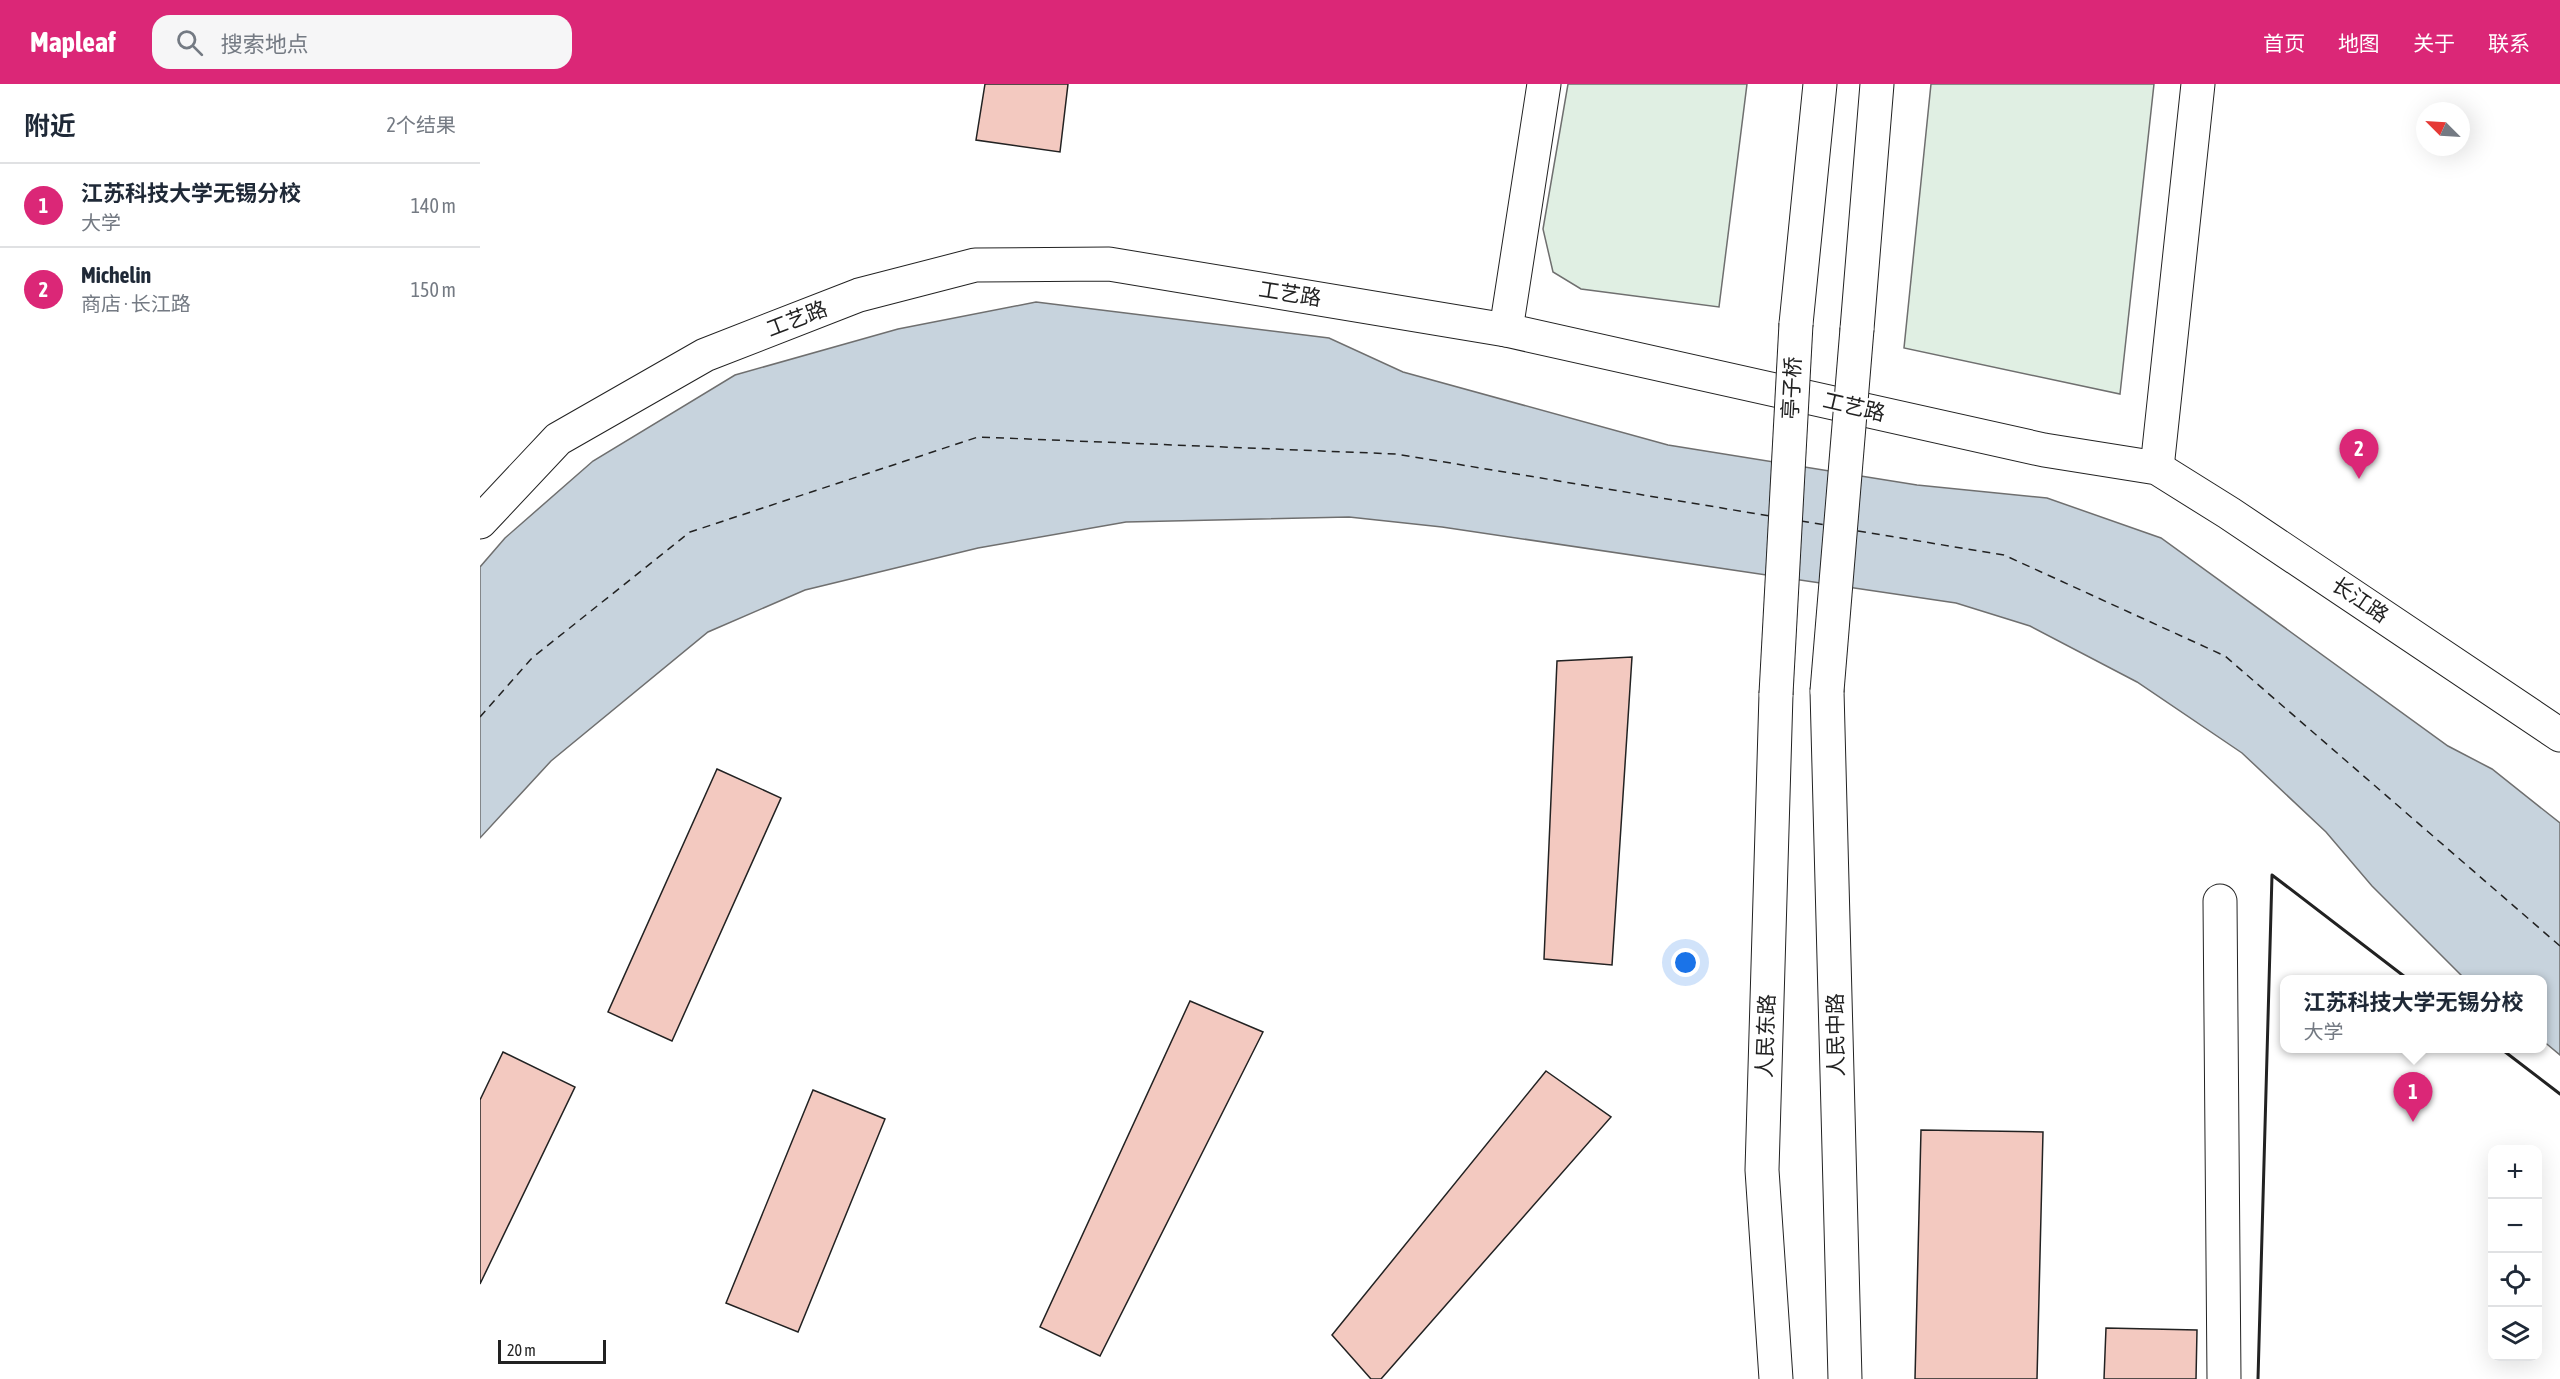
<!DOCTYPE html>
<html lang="zh">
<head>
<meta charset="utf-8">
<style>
	:root { --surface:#fff; --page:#f6f6f7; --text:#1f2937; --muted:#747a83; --line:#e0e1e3; --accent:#db2777 }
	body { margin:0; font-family:"Asap Condensed","Noto Sans SC",sans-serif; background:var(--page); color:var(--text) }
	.controls { position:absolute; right:18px; bottom:18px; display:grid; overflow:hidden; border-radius:12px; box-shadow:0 6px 24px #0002 }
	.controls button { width:54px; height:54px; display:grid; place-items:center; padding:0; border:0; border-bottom:2px solid var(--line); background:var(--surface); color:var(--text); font:30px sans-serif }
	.compass { position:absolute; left:1936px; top:18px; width:54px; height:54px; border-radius:50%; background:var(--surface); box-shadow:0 6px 24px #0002; rotate:294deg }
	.scale { position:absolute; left:18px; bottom:15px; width:108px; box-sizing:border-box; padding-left:6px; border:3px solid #222; border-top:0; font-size:16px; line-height:21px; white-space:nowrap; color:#222; -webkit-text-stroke:4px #fff; paint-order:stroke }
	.you { position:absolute; left:1206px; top:879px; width:21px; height:21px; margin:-15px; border:4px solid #fff; border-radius:50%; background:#1a73e8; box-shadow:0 0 0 9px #1a73e833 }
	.badge { display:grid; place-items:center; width:39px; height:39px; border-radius:50%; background:var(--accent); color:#fff; font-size:20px; font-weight:700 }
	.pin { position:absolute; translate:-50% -50px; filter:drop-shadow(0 2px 3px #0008) }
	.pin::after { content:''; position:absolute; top:32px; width:21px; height:18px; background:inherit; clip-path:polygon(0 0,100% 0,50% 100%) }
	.popup { position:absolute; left:1800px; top:891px; width:267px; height:78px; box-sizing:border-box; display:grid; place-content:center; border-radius:12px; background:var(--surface); filter:drop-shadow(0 2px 4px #0005); font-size:20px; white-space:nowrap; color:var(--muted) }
	.popup b { font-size:22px; color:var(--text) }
	.popup::after { content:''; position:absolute; left:50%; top:100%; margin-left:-12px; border:12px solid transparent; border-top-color:var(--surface) }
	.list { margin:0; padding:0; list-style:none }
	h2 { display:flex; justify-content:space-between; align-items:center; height:78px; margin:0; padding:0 24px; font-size:26px }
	h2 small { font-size:20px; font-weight:400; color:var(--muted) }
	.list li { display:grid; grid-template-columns:39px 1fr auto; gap:18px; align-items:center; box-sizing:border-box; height:84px; padding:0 24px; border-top:2px solid var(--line) }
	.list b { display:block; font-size:22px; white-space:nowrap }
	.list p { margin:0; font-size:20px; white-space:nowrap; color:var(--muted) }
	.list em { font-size:20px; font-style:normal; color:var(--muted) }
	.icon { flex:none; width:33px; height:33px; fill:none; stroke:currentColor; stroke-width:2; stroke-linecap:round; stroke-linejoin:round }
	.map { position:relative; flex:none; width:2080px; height:1295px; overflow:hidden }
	header { display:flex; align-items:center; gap:36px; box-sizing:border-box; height:84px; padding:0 30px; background:var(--accent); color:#fff }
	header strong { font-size:28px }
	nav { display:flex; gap:33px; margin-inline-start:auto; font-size:21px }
	.search { width:420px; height:54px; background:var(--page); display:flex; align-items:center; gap:15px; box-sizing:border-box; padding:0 21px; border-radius:18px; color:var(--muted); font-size:22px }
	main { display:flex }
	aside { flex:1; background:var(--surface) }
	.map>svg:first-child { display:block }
</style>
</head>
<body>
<header>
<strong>Mapleaf</strong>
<div class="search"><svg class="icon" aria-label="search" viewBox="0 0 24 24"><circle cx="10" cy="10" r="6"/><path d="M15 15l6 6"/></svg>搜索地点</div>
<nav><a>首页</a><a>地图</a><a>关于</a><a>联系</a></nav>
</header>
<main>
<aside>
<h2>附近<small>2个结果</small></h2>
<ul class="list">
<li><span class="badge">1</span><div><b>江苏科技大学无锡分校</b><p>大学</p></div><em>140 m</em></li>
<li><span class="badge">2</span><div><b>Michelin</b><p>商店 · 长江路</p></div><em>150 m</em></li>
</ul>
</aside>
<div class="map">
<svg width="2080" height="1295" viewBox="0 0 2080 1295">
	<rect width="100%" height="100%" fill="#fff"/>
	<g fill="#e0efe3" stroke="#6f6f6f" stroke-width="1.5">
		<path d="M1088,0H1267L1239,223L1101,205L1073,188L1063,145Z"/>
		<path d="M1451,0H1674L1640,310L1424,264Z"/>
	</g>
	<path fill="#c7d3dd" stroke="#6f6f6f" stroke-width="1.5" d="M556,218L849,254L923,288L1188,361L1437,401L1567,414L1681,454L1968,662L2012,685L2080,739V971L2062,956V896L1985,895L1892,802L1846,748L1762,669L1657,598L1550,542L1476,519L962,443L869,433L646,438L498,464L325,506L228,548L71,677L0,754V483L25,454L113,377L255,291L418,245Z"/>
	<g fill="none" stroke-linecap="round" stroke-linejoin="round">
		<g stroke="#222" stroke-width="1.5" stroke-dasharray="8 6" stroke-linecap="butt">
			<path d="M1321,437L1346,441"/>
			<path d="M1378,447L1524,471L1745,572L2080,862"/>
			<path d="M0,633L52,574L210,448L498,353L916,370L1290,432"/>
		</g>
	</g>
	<g fill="#f3c9c0" stroke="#222" stroke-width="1.5">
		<path d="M505,0H588L580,68L496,56Z"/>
		<path d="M1152,573L1132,881L1064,875L1077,577Z"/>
		<path d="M237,685L301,714L192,957L128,928Z"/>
		<path d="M710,917L783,948L620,1272L560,1243Z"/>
		<path d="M23,968L95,1003L0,1200V1016Z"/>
		<path d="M1066,987L1131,1033L901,1295H891L852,1251Z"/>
		<path d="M333,1006L405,1035L318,1248L246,1219Z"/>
		<path d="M1441,1046L1563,1048L1557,1295H1435Z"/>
		<path d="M1626,1244L1717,1246L1716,1295H1624Z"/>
	</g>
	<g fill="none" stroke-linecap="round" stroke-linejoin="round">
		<defs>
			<g id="minor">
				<path d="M1026,246L1064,0"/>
				<path d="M1677,384L1718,0"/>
				<path d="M0,438L78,355L225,271L379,211L495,181L629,180L1026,246L1564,366L1677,384L1749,429L2080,651"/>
				<path d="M1740,817L1744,1295"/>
			</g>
			<g id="major">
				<path d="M1316,240L1340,0"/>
				<path d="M1377,245L1397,0"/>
				<path d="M1347,607L1365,1295"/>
				<path d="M1296,610L1282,1086L1296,1295"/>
			</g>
		</defs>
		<use href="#minor" stroke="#222" stroke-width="35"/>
		<use href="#major" stroke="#222" stroke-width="35"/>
		<use href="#minor" stroke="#fff" stroke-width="33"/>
		<use href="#major" stroke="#fff" stroke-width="33"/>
		<defs>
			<g id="major-bridge">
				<path d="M1347,607L1377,245"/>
				<path d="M1296,610L1316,240"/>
			</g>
		</defs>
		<use href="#major-bridge" stroke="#222" stroke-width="35" stroke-linecap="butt"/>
		<use href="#major-bridge" stroke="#fff" stroke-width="33"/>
		<g stroke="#222" stroke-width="3">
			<path d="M2020,964L2080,1010"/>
			<path d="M1778,1295L1792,791L1929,896"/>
		</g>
	</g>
	<g text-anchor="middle" stroke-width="4.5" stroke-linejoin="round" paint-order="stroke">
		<g font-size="21" fill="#222" stroke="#fff">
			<text transform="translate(810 210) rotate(9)" y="7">工艺路</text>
			<text transform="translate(317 235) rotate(-21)" y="7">工艺路</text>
			<text transform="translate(1312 304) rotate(-87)" y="7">亭子桥</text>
			<text transform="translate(1374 323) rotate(13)" y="7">工艺路</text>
			<text transform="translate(1880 516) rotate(34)" y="7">长江路</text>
			<text transform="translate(1356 951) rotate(-91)" y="7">人民中路</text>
			<text transform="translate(1286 952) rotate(-88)" y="7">人民东路</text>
		</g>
	</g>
</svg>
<div class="controls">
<button>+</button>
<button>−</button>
<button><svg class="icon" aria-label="locate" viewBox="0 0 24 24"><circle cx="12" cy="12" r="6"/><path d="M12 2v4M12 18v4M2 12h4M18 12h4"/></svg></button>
<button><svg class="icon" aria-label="layers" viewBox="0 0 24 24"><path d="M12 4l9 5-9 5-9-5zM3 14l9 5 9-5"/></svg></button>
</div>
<svg class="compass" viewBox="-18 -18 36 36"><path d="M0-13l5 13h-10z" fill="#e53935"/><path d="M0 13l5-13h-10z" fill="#747a83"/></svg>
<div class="scale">20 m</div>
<div class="you"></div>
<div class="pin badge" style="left:1933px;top:1038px">1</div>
<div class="popup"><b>江苏科技大学无锡分校</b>大学</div>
<div class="pin badge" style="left:1879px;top:395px">2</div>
</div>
</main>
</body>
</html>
